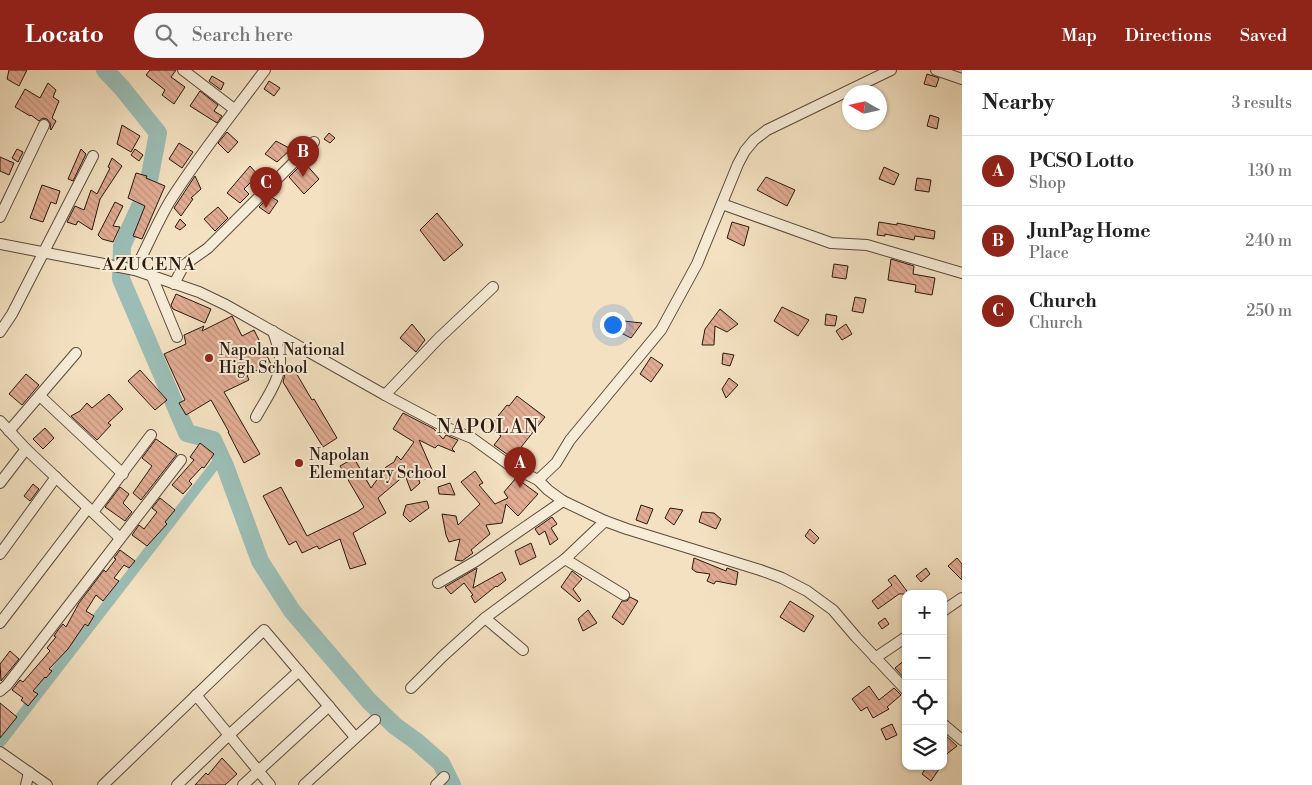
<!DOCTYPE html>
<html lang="en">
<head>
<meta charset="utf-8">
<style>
	:root { --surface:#fff; --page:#f6f6f6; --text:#222; --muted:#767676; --line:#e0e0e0; --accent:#8f2418 }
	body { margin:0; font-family:"Libre Bodoni",serif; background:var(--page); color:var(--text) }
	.controls { position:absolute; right:15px; bottom:15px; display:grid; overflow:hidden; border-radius:10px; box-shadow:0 1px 4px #0004 }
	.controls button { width:45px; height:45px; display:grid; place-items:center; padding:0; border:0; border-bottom:1px solid var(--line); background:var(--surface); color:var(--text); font:25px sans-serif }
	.compass { position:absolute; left:842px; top:15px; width:45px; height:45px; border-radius:50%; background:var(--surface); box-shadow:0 1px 4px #0004; rotate:279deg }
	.you { position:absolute; left:612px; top:254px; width:18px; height:18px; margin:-12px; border:4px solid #fff; border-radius:50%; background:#1a73e8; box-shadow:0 0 0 8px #1a73e833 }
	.badge { display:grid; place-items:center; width:32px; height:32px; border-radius:50%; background:var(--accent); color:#fff; font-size:16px; font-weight:700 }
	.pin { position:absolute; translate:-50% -41px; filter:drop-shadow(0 1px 2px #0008) }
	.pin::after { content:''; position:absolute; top:26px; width:18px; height:15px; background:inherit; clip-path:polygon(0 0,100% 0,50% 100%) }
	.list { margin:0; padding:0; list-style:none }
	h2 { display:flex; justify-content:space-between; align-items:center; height:65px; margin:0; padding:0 20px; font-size:21px }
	h2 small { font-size:16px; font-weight:400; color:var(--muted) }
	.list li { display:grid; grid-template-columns:32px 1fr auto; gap:15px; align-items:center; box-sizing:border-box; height:70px; padding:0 20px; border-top:1px solid var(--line) }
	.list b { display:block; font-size:19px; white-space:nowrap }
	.list p { margin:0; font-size:16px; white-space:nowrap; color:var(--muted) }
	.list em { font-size:16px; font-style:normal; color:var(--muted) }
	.icon { flex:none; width:28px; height:28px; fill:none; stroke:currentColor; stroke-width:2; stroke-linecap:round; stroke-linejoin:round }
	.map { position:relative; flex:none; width:962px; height:715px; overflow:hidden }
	header { display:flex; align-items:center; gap:30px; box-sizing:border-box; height:70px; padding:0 25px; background:var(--accent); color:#fff }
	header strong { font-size:24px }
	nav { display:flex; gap:28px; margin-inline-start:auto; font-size:18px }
	.search { width:350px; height:45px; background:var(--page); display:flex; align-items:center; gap:12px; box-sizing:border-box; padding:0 18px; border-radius:28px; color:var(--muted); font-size:19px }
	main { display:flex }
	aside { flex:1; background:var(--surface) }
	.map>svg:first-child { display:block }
</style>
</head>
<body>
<header>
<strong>Locato</strong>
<div class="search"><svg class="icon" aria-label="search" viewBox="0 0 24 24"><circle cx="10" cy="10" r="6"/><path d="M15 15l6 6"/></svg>Search here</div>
<nav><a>Map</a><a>Directions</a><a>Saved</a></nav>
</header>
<main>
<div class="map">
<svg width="962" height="715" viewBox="0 0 962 715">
	<defs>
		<pattern id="building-back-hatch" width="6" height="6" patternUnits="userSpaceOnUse" patternTransform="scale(1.25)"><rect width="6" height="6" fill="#e1ac93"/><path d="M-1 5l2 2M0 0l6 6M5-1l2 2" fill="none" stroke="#c1937e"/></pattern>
	</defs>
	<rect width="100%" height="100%" fill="#f3e1c1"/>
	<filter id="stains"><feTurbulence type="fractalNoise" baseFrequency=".004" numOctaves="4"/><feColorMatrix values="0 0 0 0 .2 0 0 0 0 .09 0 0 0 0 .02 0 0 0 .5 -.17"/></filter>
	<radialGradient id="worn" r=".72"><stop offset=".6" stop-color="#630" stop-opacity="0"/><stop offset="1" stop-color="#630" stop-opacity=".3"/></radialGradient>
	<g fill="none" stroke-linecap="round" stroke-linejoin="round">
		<path stroke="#9bbdb5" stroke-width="10" d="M1,672L221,387"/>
		<path stroke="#9bbdb5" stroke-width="18" d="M105,0L122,18L158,63L147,121L122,176L121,209L187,363L213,370L225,396L260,491L292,541L369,631L395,656L416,671L441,693L452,715"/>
	</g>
	<g fill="url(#building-back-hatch)" stroke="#28190f">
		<path d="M9,0H27L19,16L7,9Z"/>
		<path d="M150,0H176L171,7L185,17L174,34L162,25L165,20L146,5Z"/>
		<path d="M927,4L939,8L936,17L924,14Z"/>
		<path d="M212,6L224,13L221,20L209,11Z"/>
		<path d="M269,11L280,18L274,26L264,19Z"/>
		<path d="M48,13L56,20L53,27L59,31L52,48L56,51L51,60L50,59L51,54L47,49L43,48L39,51L31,45L30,46L15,37L25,19L40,28Z"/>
		<path d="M200,21L218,35L214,41L222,46L217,53L190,36Z"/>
		<path d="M930,45L939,48L937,59L927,56Z"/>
		<path d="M122,55L140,66L131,82L117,74Z"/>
		<path d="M227,62L238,72L228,83L218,73Z"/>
		<path d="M329,63L335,68L330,73L324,69Z"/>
		<path d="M276,71L291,79L277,92L265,84Z"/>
		<path d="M179,73L193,82L182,98L169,89Z"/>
		<path d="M17,79L23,82L18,92L12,88Z"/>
		<path d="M81,79L86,84L73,111L68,109Z"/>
		<path d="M135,79L143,85L139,91L131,85Z"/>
		<path d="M0,87L14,93L9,105L0,101Z"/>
		<path d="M112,88L122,96L100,129L92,160L78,151L76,155L67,152L75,136L84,140L91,120L97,124L110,98L108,97Z"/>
		<path d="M304,92L319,109L304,124L289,107Z"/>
		<path d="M250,96L258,105L244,119L249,124L240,133L227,123Z"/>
		<path d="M884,97L899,104L894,115L879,109Z"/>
		<path d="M136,103L147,106L146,108L165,116L142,169L133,166L145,136L128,128Z"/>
		<path d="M195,106L201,119L191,128L193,129L181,146L174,138Z"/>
		<path d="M766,107L795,120L787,136L757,120Z"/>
		<path d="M917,108L931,110L929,122L915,120Z"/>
		<path d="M42,115L60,121L56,134L51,132L43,152L30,148Z"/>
		<path d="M270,126L278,131L269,144L259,137Z"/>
		<path d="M115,132L123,136L113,156L120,157L113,172L102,169L98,165Z"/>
		<path d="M218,137L228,148L215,161L204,149Z"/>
		<path d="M437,143L463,175L444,191L420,160Z"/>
		<path d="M180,149L186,155L180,160L175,157Z"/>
		<path d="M732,152L749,157L744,176L727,168Z"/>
		<path d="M879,152L897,155V153L935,161L934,169L915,166L914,170L885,164V166L877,165Z"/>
		<path d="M891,189L914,196L913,204L935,208L932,225L915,222L916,215L888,210Z"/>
		<path d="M834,194L848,196L846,209L832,207Z"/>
		<path d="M176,224L211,239L205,253L173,239L171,235Z"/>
		<path d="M855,227L866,229L863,243L852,241Z"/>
		<path d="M782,237L809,250L798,266L774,251Z"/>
		<path d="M720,239L738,254L727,262L715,256L714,275H702L705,259Z"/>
		<path d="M826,244L837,246L835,256L825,255Z"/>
		<path d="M232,246L242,266L254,260L271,294L247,305L249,310L224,322L260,384L244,393L228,362H229L211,330L186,345L179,333L185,330L164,284L186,274L184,265L204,256L202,261Z"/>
		<path d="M624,251L642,253L631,268L619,262Z"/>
		<path d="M412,254L425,270L416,282L400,268Z"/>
		<path d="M846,254L852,264L842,270L836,261Z"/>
		<path d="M723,283L734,285L730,296L722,294Z"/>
		<path d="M651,287L663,295L651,312L640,304Z"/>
		<path d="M292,296L312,330L314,329L337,368L323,377L283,312L286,300Z"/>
		<path d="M140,300L167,330L155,340L128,311Z"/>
		<path d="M26,304L39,315L22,335L9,324Z"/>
		<path d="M729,308L738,315L726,328L722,319Z"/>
		<path d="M109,324L123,339L108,353L111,355L97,370L71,346L80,341L87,333L92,338Z"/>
		<path d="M517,326L545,347L518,381L526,387L521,394L494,375L501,366L489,357L507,335L509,336Z"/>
		<path d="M403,343L434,359L443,369L446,365L458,370L452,379L455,382L438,375L435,378L419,370L433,402L424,410L416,403L420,413L411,421L405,405L378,428L386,443L353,463L366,494L350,499L340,469L319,479L317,476L302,483L296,471L289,475L263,426L281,417L307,466L357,442L364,437L340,396L354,388L371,418L386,397L394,392L397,386L401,390L414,372L393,359Z"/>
		<path d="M45,358L54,368L43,379L33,369Z"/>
		<path d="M156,369L177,384L141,430L133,423L152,396L142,388Z"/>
		<path d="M200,373L214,384L204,398L202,397L189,411L192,414L183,424L172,415L194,390L190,387Z"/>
		<path d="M475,401L483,413L479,415L495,434L508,428L504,422L516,408L538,424L518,446L506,434L502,453L486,455L490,464L471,480L473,483L462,491L455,490L460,469L449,472L446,465L442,444L456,446L458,455L480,434L461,412Z"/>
		<path d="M450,413L455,425L439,424L438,417Z"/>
		<path d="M33,414L39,419L30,431L24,426Z"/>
		<path d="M120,417L129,424L123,433L132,442L125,451L105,437Z"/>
		<path d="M160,428L175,440L165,452L167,454L147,476L132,465L139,455L144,459L157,442L152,438Z"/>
		<path d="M427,431L429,438L410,452L403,445L406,435Z"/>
		<path d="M641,435L653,439L647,454L636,450Z"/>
		<path d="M670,438L683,440L674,455L665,448Z"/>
		<path d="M702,442L714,443L721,449L716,459L699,452Z"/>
		<path d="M552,447L557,454L551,458L558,469L550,475L545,461L539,465L535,459Z"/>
		<path d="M810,459L819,468L814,474L805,466Z"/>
		<path d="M531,473L536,487L520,495L515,481Z"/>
		<path d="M120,480L135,491L129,498L124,495L114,508L119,511L103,531L96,525L86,541L94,546L88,556L85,554L68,579L49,599L52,601L46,608L45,607L33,621L38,624L28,636L21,630L23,628L12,620L20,610L23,612L50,581L47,578L56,567L54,566L58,560L63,554L66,557L79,533L104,500L106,502L116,489L114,488Z"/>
		<path d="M694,488L726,501L727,498L738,502L736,515L716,511L714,514L707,511L710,504L696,502L692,499Z"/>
		<path d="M957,488L962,494V510L948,496Z"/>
		<path d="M477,498L473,518L502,502L506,510L497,517L496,516L475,533L471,526L473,525L464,513L451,524L445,517Z"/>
		<path d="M926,498L930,504L921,512L916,506Z"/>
		<path d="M572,501L582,509L573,519L581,530L579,532L561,517Z"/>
		<path d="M895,505L909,524H899L878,539L872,531L892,515L888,510Z"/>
		<path d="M630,527L638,531L623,555L612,547L622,531H627Z"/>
		<path d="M790,531L814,546L804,562L780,547Z"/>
		<path d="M588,540L597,553L583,561L578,549Z"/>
		<path d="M885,548L889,554L882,559L878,553Z"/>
		<path d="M10,581L19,589L1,611L0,594Z"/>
		<path d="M906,589V610L895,598Z"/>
		<path d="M869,616L879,630L894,618L901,625L887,637L889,639L873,648L867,637L861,641L852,629Z"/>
		<path d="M0,633L17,647L0,668Z"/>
		<path d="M892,654L897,665L886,670L881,659Z"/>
		<path d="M943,663L957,676L943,687Z"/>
		<path d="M222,688L237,704L225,715H195L206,703L208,705Z"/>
		<path d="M927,696H935L939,699L931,711L922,704Z"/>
	</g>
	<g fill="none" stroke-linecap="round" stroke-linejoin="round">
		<defs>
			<g id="minor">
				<path d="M183,0L234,39"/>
				<path d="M936,0L962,9"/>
				<path d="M722,134L831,173L867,175L962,203"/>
				<path d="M0,147L44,55"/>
				<path d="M0,174L135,200L199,222L226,235L385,325L445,357L472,368L512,397L538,410L548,420L563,431L605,451L627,459L760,500L782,508L807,521L833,540L856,567L906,620"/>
				<path d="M135,200C147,177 157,153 170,131C199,85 233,43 265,0"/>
				<path d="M151,204L177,267"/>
				<path d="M174,214L184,195L208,178L314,72"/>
				<path d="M0,262L12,244L93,86"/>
				<path d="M385,325L438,269L493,217"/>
				<path d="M40,326L123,404"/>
				<path d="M256,347C265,330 282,308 280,288C279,279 276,270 273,261"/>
				<path d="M0,351L26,379L120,468"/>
				<path d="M9,361L76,283"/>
				<path d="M538,410L556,393L570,370L661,260L697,194L738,94L745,81L754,70L767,60L891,0"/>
				<path d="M0,413L26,379"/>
				<path d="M93,442L151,365"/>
				<path d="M0,484L56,407"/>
				<path d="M565,489L624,525"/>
				<path d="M438,513L476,491L563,431"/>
				<path d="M943,541L962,528"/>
				<path d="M485,548L523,580"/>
				<path d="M0,553L88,438"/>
				<path d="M875,588L906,567"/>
				<path d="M411,618L443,586L485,548L565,489L605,451"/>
				<path d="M0,621L7,615L181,390"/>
				<path d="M196,625L270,715"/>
				<path d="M943,654L962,670"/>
				<path d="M0,682L47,715"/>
				<path d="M26,715L29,702"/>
				<path d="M103,715L264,560L355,667"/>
				<path d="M177,715L229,665L299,601"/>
				<path d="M243,715L329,636"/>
				<path d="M304,715L375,650"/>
				<path d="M436,715L444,707"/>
			</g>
		</defs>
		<use href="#minor" stroke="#5b4b3c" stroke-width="12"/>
		<use href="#minor" stroke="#f7ecd7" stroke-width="10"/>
	</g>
	<g fill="#8f2418" stroke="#f7ecd7" stroke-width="2">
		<circle cx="209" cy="288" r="5"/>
		<circle cx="299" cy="393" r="5"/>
	</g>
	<g text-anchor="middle" stroke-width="4" stroke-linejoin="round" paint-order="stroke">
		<g font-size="16" fill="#28190f" stroke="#f7ecd7" text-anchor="start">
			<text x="219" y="285">Napolan National<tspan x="219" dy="18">High School</tspan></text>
			<text x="309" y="390">Napolan<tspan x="309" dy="18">Elementary School</tspan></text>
		</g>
		<g font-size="18" letter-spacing="1" fill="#28190f" stroke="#f7ecd7">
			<text x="149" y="200">AZUCENA</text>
		</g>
		<g font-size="19" letter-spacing="1" fill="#28190f" stroke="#f7ecd7">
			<text x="488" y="363">NAPOLAN</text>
		</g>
	</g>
	<rect width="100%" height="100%" filter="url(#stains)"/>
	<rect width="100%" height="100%" fill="url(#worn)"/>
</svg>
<div class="controls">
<button>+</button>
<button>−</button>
<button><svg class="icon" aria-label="locate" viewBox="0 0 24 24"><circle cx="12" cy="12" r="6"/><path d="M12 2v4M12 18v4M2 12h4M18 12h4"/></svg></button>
<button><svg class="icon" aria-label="layers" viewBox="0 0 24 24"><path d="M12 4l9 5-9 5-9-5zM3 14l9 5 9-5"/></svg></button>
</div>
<svg class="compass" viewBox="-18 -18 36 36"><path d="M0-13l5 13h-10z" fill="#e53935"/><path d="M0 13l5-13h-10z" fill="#767676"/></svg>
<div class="you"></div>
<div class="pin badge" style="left:520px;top:418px">A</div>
<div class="pin badge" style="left:303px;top:107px">B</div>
<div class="pin badge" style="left:266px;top:138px">C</div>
</div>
<aside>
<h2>Nearby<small>3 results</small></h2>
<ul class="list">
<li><span class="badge">A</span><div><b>PCSO Lotto</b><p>Shop</p></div><em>130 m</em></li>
<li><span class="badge">B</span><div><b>JunPag Home</b><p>Place</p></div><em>240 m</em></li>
<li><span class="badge">C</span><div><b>Church</b><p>Church</p></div><em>250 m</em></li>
</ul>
</aside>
</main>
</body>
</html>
